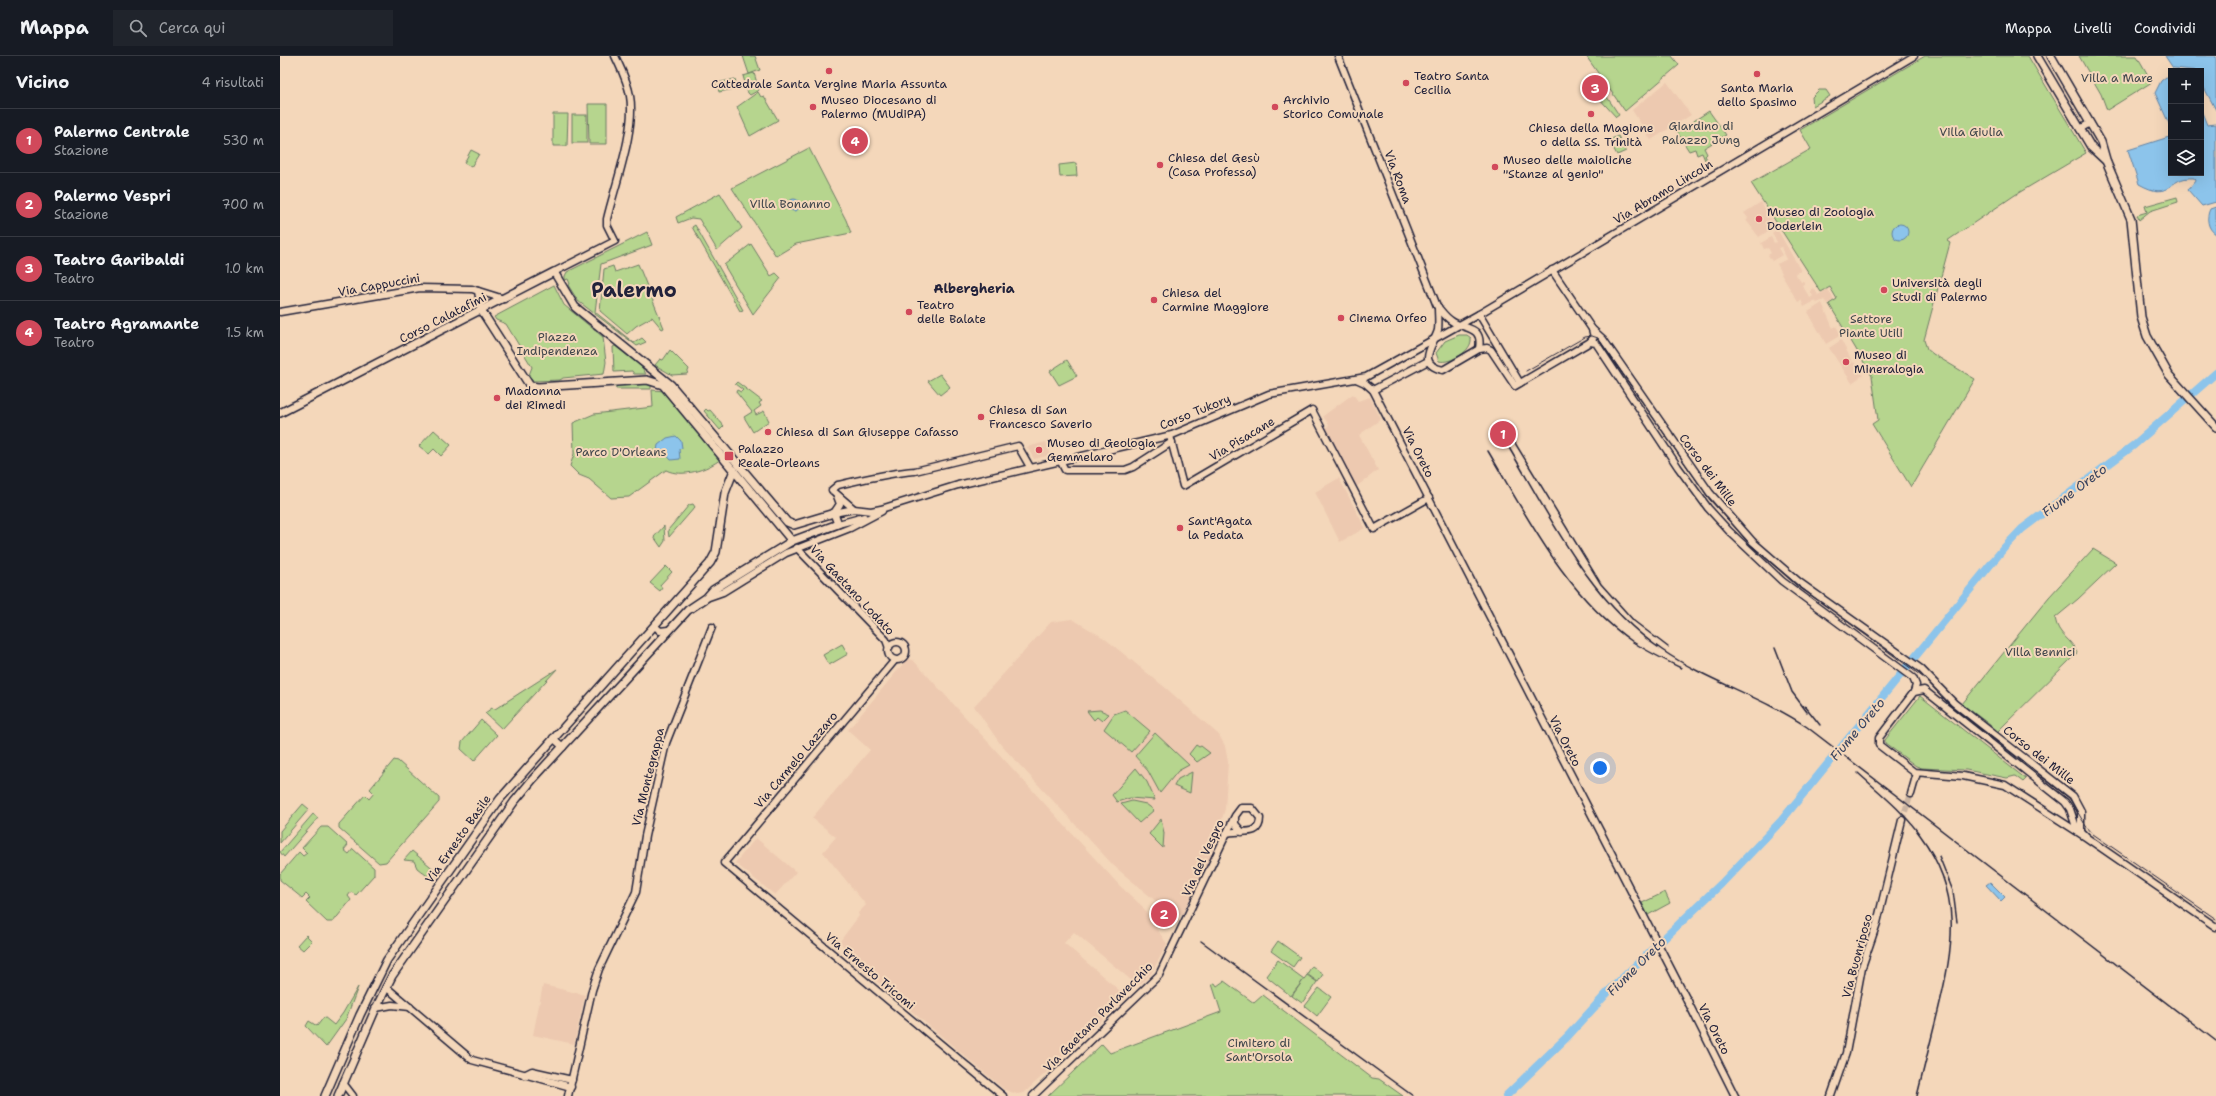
<!DOCTYPE html>
<html lang="it">
<head>
<meta charset="utf-8">
<style>
	:root { --surface:#171b24; --page:#20242c; --text:#f1f3f6; --muted:#9ea1a6; --line:#363941; --accent:#d1495b }
	body { margin:0; font-family:"Shantell Sans",sans-serif; background:var(--page); color:var(--text) }
	.controls { position:absolute; right:12px; top:12px; display:grid; overflow:hidden; border-radius:0px; box-shadow:0 4px 16px #0002 }
	.controls button { width:36px; height:36px; display:grid; place-items:center; padding:0; border:0; border-bottom:1px solid var(--line); background:var(--surface); color:var(--text); font:20px sans-serif }
	.you { position:absolute; left:1320px; top:712px; width:14px; height:14px; margin:-10px; border:3px solid #fff; border-radius:50%; background:#1a73e8; box-shadow:0 0 0 6px #1a73e833 }
	.badge { display:grid; place-items:center; width:26px; height:26px; border-radius:50%; background:var(--accent); color:#fff; font-size:13px; font-weight:700 }
	.pin { position:absolute; translate:-50% -50%; border:2px solid #fff; box-shadow:0 1px 4px #0006 }
	.list { margin:0; padding:0; list-style:none }
	h2 { display:flex; justify-content:space-between; align-items:center; height:52px; margin:0; padding:0 16px; font-size:17px }
	h2 small { font-size:13px; font-weight:400; color:var(--muted) }
	.list li { display:grid; grid-template-columns:26px 1fr auto; gap:12px; align-items:center; box-sizing:border-box; height:64px; padding:0 16px; border-top:1px solid var(--line) }
	.list b { display:block; font-size:15px; white-space:nowrap }
	.list p { margin:0; font-size:13px; white-space:nowrap; color:var(--muted) }
	.list em { font-size:13px; font-style:normal; color:var(--muted) }
	.icon { flex:none; width:22px; height:22px; fill:none; stroke:currentColor; stroke-width:2; stroke-linecap:round; stroke-linejoin:round }
	.map { position:relative; flex:none; width:1936px; height:1040px; overflow:hidden }
	header { display:flex; align-items:center; gap:24px; box-sizing:border-box; height:56px; padding:0 20px; background:var(--surface); border-bottom:1px solid var(--line) }
	header strong { font-size:19px }
	nav { display:flex; gap:22px; margin-inline-start:auto; font-size:14px }
	.search { width:280px; height:36px; background:var(--page); display:flex; align-items:center; gap:10px; box-sizing:border-box; padding:0 14px; border-radius:0px; color:var(--muted); font-size:15px }
	main { display:flex }
	aside { flex:1; background:var(--surface) }
	.map>svg:first-child { display:block }
</style>
</head>
<body>
<header>
<strong>Mappa</strong>
<div class="search"><svg class="icon" aria-label="search" viewBox="0 0 24 24"><circle cx="10" cy="10" r="6"/><path d="M15 15l6 6"/></svg>Cerca qui</div>
<nav><a>Mappa</a><a>Livelli</a><a>Condividi</a></nav>
</header>
<main>
<aside>
<h2>Vicino<small>4 risultati</small></h2>
<ul class="list">
<li><span class="badge">1</span><div><b>Palermo Centrale</b><p>Stazione</p></div><em>530 m</em></li>
<li><span class="badge">2</span><div><b>Palermo Vespri</b><p>Stazione</p></div><em>700 m</em></li>
<li><span class="badge">3</span><div><b>Teatro Garibaldi</b><p>Teatro</p></div><em>1.0 km</em></li>
<li><span class="badge">4</span><div><b>Teatro Agramante</b><p>Teatro</p></div><em>1.5 km</em></li>
</ul>
</aside>
<div class="map">
<svg width="1936" height="1040" viewBox="0 0 1936 1040">
	<rect width="100%" height="100%" fill="#f4d7ba"/>
	<filter id="ink" filterUnits="userSpaceOnUse"><feTurbulence type="fractalNoise" baseFrequency=".025" numOctaves="2"/><feDisplacementMap in="SourceGraphic" scale="8" xChannelSelector="R" yChannelSelector="G"/><feConvolveMatrix kernelMatrix="1 2 1 2 8 2 1 2 1" color-interpolation-filters="sRGB"/></filter>
	<g filter="url(#ink)">
		<g fill="#edc9b0">
			<path d="M1387,26L1411,59L1371,84L1352,54Z"/>
			<path d="M1481,146L1494,167L1492,169L1494,171L1479,181L1466,164L1468,162L1464,157Z"/>
			<path d="M1497,173L1521,215L1515,217L1521,226L1523,225L1525,227L1522,229L1530,242L1533,240L1530,235L1534,232L1538,239L1548,233L1554,244L1547,248L1544,244L1537,247L1535,245L1524,251L1521,244L1518,246L1501,218L1502,217L1497,208L1507,203L1501,191L1498,192L1502,199L1492,205L1488,199L1491,197L1488,192L1484,193L1481,187L1491,181L1494,187L1497,186L1492,177Z"/>
			<path d="M1542,247L1553,272L1556,270L1561,279L1546,288L1528,256Z"/>
			<path d="M1561,284L1573,307L1574,306L1583,319L1572,327L1549,292Z"/>
			<path d="M1073,338L1078,345L1090,341L1101,363L1079,379L1098,414L1076,431L1044,374L1049,369L1043,360Z"/>
			<path d="M766,386L771,399L754,403L747,391Z"/>
			<path d="M1059,422L1085,472L1060,486L1035,436Z"/>
			<path d="M792,563L824,582L887,633L939,679L945,690L948,706L945,753L931,800L902,859L884,852L834,810L721,689L694,650L771,566Z"/>
			<path d="M627,603L633,604L840,830L862,850L887,888L871,918L858,930L794,876L784,887L847,941L744,1037L737,1038L725,1034L570,903L560,885L579,860L578,857L586,849L543,796L556,781L532,762L590,694L568,674Z"/>
			<path d="M476,782L516,816L495,839L455,807Z"/>
			<path d="M263,929L305,939L294,988L253,979Z"/>
		</g>
		<g fill="#b6d58e" stroke="#6c7c64">
			<path d="M463,0H475L480,14L469,18Z"/>
			<path d="M1306,0H1392L1399,9L1345,55Z"/>
			<path d="M1645,0H1748L1806,97L1735,139L1667,185L1670,187L1644,284L1647,293L1653,298L1695,323L1631,431L1592,368L1598,364L1592,320L1549,248L1557,243L1550,231L1541,236L1471,127L1531,93L1520,74Z"/>
			<path d="M1799,0H1857L1872,26L1827,54L1821,38Z"/>
			<path d="M474,17L479,34L470,39L468,37L463,20Z"/>
			<path d="M455,23L458,32L439,36L437,27Z"/>
			<path d="M1539,34H1546L1550,40L1533,50L1532,41Z"/>
			<path d="M1323,35L1339,59L1336,61L1317,40Z"/>
			<path d="M478,36L481,41L484,40L498,64L470,80L457,51Z"/>
			<path d="M308,48H327V88H309Z"/>
			<path d="M1429,55L1446,79L1424,92L1427,98L1425,100L1427,103L1425,104L1422,97L1417,99L1415,93L1409,95L1397,76Z"/>
			<path d="M273,58H288L287,90H273Z"/>
			<rect x="292" y="59" width="15" height="28"/>
			<path d="M1338,80L1346,95L1337,99L1329,84Z"/>
			<path d="M529,92L566,164L571,177L516,188L496,200L452,132Z"/>
			<path d="M191,94L199,98L191,111L184,107Z"/>
			<path d="M796,107L797,120L780,121L779,109Z"/>
			<path d="M440,137L462,172L437,194L419,163L411,162L398,167L396,161Z"/>
			<path d="M1897,141L1898,146L1870,155L1859,164L1857,159L1867,156L1865,150Z"/>
			<path d="M415,169L463,254L460,255L412,171Z"/>
			<path d="M367,176L372,189L321,208L315,256L354,287L362,282L366,286L357,290L298,245L288,229L290,228L288,223L285,224V220L287,216Z"/>
			<path d="M471,188L491,220L496,217L501,222L473,258L444,209Z"/>
			<path d="M358,208L384,272L382,273L372,261L356,270L347,278L320,255L324,213L333,210L335,216Z"/>
			<path d="M274,229L284,249L323,281L326,306L324,318L283,322L280,324L253,325L249,319L252,311L226,268L216,264L214,261Z"/>
			<path d="M1179,279H1187L1191,282C1193,295 1170,308 1159,305L1156,297L1165,285Z"/>
			<path d="M335,290L361,310L366,318H354L352,315L334,316L333,291Z"/>
			<path d="M390,294L409,313L407,318L392,319L375,309L380,303L383,304Z"/>
			<path d="M787,304L797,320L779,329L770,315Z"/>
			<path d="M660,318L670,331L660,339L648,325Z"/>
			<path d="M457,326L482,345L479,347L481,350L474,355L476,359L484,355L489,365L473,376L464,361L472,356L456,336L457,334L461,336L463,334L455,328Z"/>
			<path d="M371,328V333H336L335,330Z"/>
			<path d="M372,334L385,335L441,403C427,414 402,422 386,414L349,441L331,442L309,423L299,419L290,410L294,398L293,367L314,358L373,351Z"/>
			<path d="M426,353L428,355L430,354L444,370L440,374L424,355Z"/>
			<path d="M154,374L171,389L161,400L154,393L149,398L139,390Z"/>
			<path d="M413,448L415,451L389,481L388,474L409,449Z"/>
			<path d="M384,470L385,485L381,491L374,481Z"/>
			<path d="M1813,493L1836,507L1798,543L1775,562C1778,580 1791,582 1797,597L1718,675L1682,648L1769,541Z"/>
			<path d="M386,510L392,516L380,529L382,532L380,535L370,527Z"/>
			<path d="M562,588L568,598L549,609L543,599Z"/>
			<path d="M277,613L222,673L205,657L212,652L215,653Z"/>
			<path d="M1640,640L1746,723L1743,726L1735,720L1727,722L1686,714L1642,712L1636,710L1605,687V684Z"/>
			<path d="M820,654L829,658L822,665L817,661L814,664L807,655Z"/>
			<path d="M845,654L870,675L851,696L824,673L834,658Z"/>
			<path d="M201,664L217,679L194,705L181,693L182,686Z"/>
			<path d="M875,677L909,709L898,715L880,737L868,715L855,700Z"/>
			<path d="M916,689L919,691L921,690L930,697L917,706L909,698Z"/>
			<path d="M114,704L118,705L159,742V746L106,806L99,807L59,772V768L85,739L89,743L94,737L90,733Z"/>
			<path d="M856,712L867,726L875,744L850,742L837,746L832,739Z"/>
			<path d="M912,716L910,737L894,730L898,723Z"/>
			<path d="M852,745L866,748L874,754L859,767L841,748Z"/>
			<path d="M23,748L29,753L0,787V775Z"/>
			<path d="M33,758L38,762L4,801L0,796Z"/>
			<path d="M881,763L884,777L883,792L869,778Z"/>
			<path d="M41,771H48L68,789L64,794L69,798L73,793L94,812V819L76,839L71,836L68,840L71,844L53,866H47L26,846L30,842L26,838L22,842L0,824V818L19,796L23,800L27,797L22,792Z"/>
			<path d="M132,795L156,815L155,826L137,812L134,805L124,804Z"/>
			<path d="M1385,836L1390,847L1368,859L1362,847Z"/>
			<path d="M26,879L32,885L23,894L17,889Z"/>
			<path d="M998,885L1020,901L1013,911L991,895Z"/>
			<path d="M998,904L1024,923L1011,940L986,920Z"/>
			<path d="M1032,910L1043,918L1038,926L1027,918Z"/>
			<path d="M1027,919L1037,926L1022,947L1012,940Z"/>
			<path d="M944,925L974,947L983,939L1092,1022L1099,1023L1123,1040H768L822,988L830,997L941,956L932,928L935,927L937,930Z"/>
			<path d="M78,931L66,963L46,991L26,970L29,965L37,970L44,961L54,969L63,957Z"/>
			<path d="M1039,932L1051,941L1037,960L1025,950Z"/>
		</g>
		<g fill="#8cc4eb" stroke="#6283a5">
			<path d="M1885,0H1936V54L1921,26V15L1893,12Z"/>
			<path d="M1886,21L1891,22V72L1875,37L1881,25Z"/>
			<path d="M1921,54L1927,69L1936,68V146L1922,150L1908,134L1915,125L1914,122C1886,120 1893,147 1859,128L1848,94L1889,81L1891,82V117H1921Z"/>
			<circle cx="514" cy="149" r="6"/>
			<path d="M1936,151V178C1927,173 1926,161 1930,153Z"/>
			<circle cx="1620" cy="176" r="8"/>
			<path d="M396,380L401,385L402,392L399,393L400,403L391,404L386,398L380,400L377,395L378,389L387,382Z"/>
			<path d="M1710,826L1725,841L1721,845L1706,829Z"/>
		</g>
		<g fill="none" stroke-linecap="round" stroke-linejoin="round">
			<path stroke="#8cc4eb" stroke-width="8" d="M1226,1040L1287,981L1330,934L1441,828L1501,765L1724,492L1742,473L1854,389L1936,317"/>
			<path stroke="#cab3a1" stroke-width="6" stroke-dasharray="6 3" stroke-linecap="butt" d="M1622,764L1631,738"/>
			<defs>
				<g id="tertiary">
					<path d="M1058,0L1157,250C1162,256 1166,262 1173,266C1187,274 1203,270 1199,293"/>
					<path d="M1800,73L1810,67"/>
					<path d="M1272,214L1312,273L1323,283L1339,306L1430,437L1473,486L1519,526L1641,613L1674,647L1793,740L1801,755V776"/>
					<path d="M274,216L335,185L327,169V163C335,129 356,73 350,40C348,26 341,13 335,0"/>
					<path d="M198,235L201,254"/>
					<path d="M1158,251C1158,259 1159,266 1158,274C1154,289 1135,308 1163,314L1199,293L1207,292L1211,294L1235,330L1310,286L1314,281L1312,273"/>
					<path d="M0,256L140,232L192,233L224,243"/>
					<path d="M1199,258L1240,327"/>
					<path d="M1310,286L1316,287L1398,411L1428,452L1449,475L1502,525L1633,622L1636,629L1634,636"/>
					<path d="M1076,323L1085,327L1093,334L1407,944"/>
					<path d="M1093,334L1148,305"/>
					<path d="M890,380L903,430L1032,354L1094,473L1149,442"/>
					<path d="M780,404L785,414H845L853,411L892,386"/>
					<path d="M574,453L552,434L558,429C584,423 608,417 635,415L738,390L750,411"/>
					<path d="M554,457L574,453L591,455L601,453L678,429L892,379L989,338L1086,321L1199,258L1634,0"/>
					<path d="M554,457L560,448L557,440"/>
					<path d="M558,468L584,461"/>
					<path d="M517,492L606,584L609,592"/>
					<path d="M426,542L443,536L506,497L570,472L602,455"/>
					<path d="M375,570L380,575L388,574"/>
					<circle cx="617" cy="595" r="9"/>
					<path d="M615,604L444,807L723,1040"/>
					<path d="M273,682L283,691"/>
					<path d="M1631,738L1637,717"/>
					<path d="M945,778C957,771 980,784 980,762L972,752H961L955,760V768L962,776"/>
					<path d="M1807,782L1725,729L1683,720L1634,716L1599,689V682L1634,636L1644,634L1785,746L1790,753L1796,771L1807,782L1936,871"/>
					<path d="M106,931L192,1004L291,1031"/>
					<path d="M1408,946L1455,1040"/>
					<path d="M96,952L112,949L130,951"/>
					<path d="M244,1019L252,1015L292,1024"/>
					<path d="M63,1027L73,1040"/>
					<path d="M288,1040L312,934L319,913L356,836L365,780L386,687L432,571"/>
					<path d="M753,1040L879,919L954,762"/>
					<path d="M1551,1040L1566,997L1582,911L1597,867L1622,764"/>
				</g>
				<g id="secondary">
					<path d="M1757,0L1811,91L1827,106"/>
					<path d="M1771,0L1821,86L1827,107L1851,163L1861,261L1867,280L1889,319L1936,371"/>
					<path d="M201,254L250,330L258,331L367,324L383,329L512,485"/>
					<path d="M0,357L274,216L295,251L391,329L507,466L514,469L554,457L558,468L512,485L433,534L426,542L408,554L253,723L234,746L112,920L96,952L58,1040"/>
					<path d="M1407,944L1408,946"/>
					<path d="M45,1040L80,959L107,904L220,743L430,507L436,496L445,437L454,414"/>
				</g>
			</defs>
			<use href="#tertiary" stroke="#22223b" stroke-width="9"/>
			<use href="#secondary" stroke="#22223b" stroke-width="10"/>
			<use href="#tertiary" stroke="#f4d7ba" stroke-width="6"/>
			<use href="#secondary" stroke="#f4d7ba" stroke-width="7"/>
			<path stroke="#22223b" stroke-width="1" d="M1246,315L1305,281L1312,280L1318,282L1430,444L1470,488L1519,530L1644,622L1670,649L1789,742L1806,770L1813,778L1936,863"/>
			<g stroke="#22223b" stroke-width="1.5">
				<path d="M1232,382L1321,528L1354,565L1388,591"/>
				<path d="M1225,385C1270,460 1308,544 1382,594C1427,625 1481,640 1527,671L1936,985"/>
				<path d="M1208,395C1249,464 1286,539 1353,586C1368,596 1385,604 1401,612"/>
				<path d="M1495,592L1512,636L1527,656"/>
				<path d="M1525,650L1540,669"/>
				<path d="M1578,717C1599,736 1623,755 1640,779C1683,837 1674,889 1658,955C1651,983 1644,1012 1637,1040"/>
				<path d="M1659,800L1673,835L1677,866"/>
				<path d="M921,885L1133,1040"/>
			</g>
		</g>
	</g>
	<g fill="#d1495b" stroke="#f4d7ba" stroke-width="1.5">
		<circle cx="549" cy="15" r="4"/>
		<circle cx="1477" cy="18" r="4"/>
		<circle cx="1126" cy="27" r="4"/>
		<circle cx="533" cy="51" r="4"/>
		<circle cx="995" cy="51" r="4"/>
		<circle cx="1311" cy="58" r="4"/>
		<circle cx="880" cy="109" r="4"/>
		<circle cx="1215" cy="111" r="4"/>
		<circle cx="1479" cy="163" r="4"/>
		<circle cx="1604" cy="234" r="4"/>
		<circle cx="874" cy="244" r="4"/>
		<circle cx="629" cy="256" r="4"/>
		<circle cx="1061" cy="262" r="4"/>
		<circle cx="1566" cy="306" r="4"/>
		<circle cx="217" cy="342" r="4"/>
		<circle cx="701" cy="361" r="4"/>
		<circle cx="488" cy="376" r="4"/>
		<circle cx="759" cy="394" r="4"/>
		<rect x="444" y="395" width="10" height="10" rx="2"/>
		<circle cx="900" cy="472" r="4"/>
	</g>
	<g text-anchor="middle" stroke-width="4" stroke-linejoin="round" paint-order="stroke">
		<g font-size="12" fill="#22223b" stroke="#f4d7ba" text-anchor="start">
			<text x="1134" y="24">Teatro Santa<tspan x="1134" dy="14">Cecilia</tspan></text>
			<text x="549" y="32" text-anchor="middle">Cattedrale Santa Vergine Maria Assunta</text>
			<text x="1477" y="36" text-anchor="middle">Santa Maria<tspan x="1477" dy="14">dello Spasimo</tspan></text>
			<text x="541" y="48">Museo Diocesano di<tspan x="541" dy="14">Palermo (MUdiPA)</tspan></text>
			<text x="1003" y="48">Archivio<tspan x="1003" dy="14">Storico Comunale</tspan></text>
			<text x="1311" y="76" text-anchor="middle">Chiesa della Magione<tspan x="1311" dy="14">o della SS. Trinità</tspan></text>
			<text x="888" y="106">Chiesa del Gesù<tspan x="888" dy="14">(Casa Professa)</tspan></text>
			<text x="1223" y="108">Museo delle maioliche<tspan x="1223" dy="14">"Stanze al genio"</tspan></text>
			<text x="1487" y="160">Museo di Zoologia<tspan x="1487" dy="14">Doderlein</tspan></text>
			<text x="1612" y="231">Università degli<tspan x="1612" dy="14">Studi di Palermo</tspan></text>
			<text x="882" y="241">Chiesa del<tspan x="882" dy="14">Carmine Maggiore</tspan></text>
			<text x="637" y="253">Teatro<tspan x="637" dy="14">delle Balate</tspan></text>
			<text x="1069" y="266">Cinema Orfeo</text>
			<text x="1574" y="303">Museo di<tspan x="1574" dy="14">Mineralogia</tspan></text>
			<text x="225" y="339">Madonna<tspan x="225" dy="14">dei Rimedi</tspan></text>
			<text x="709" y="358">Chiesa di San<tspan x="709" dy="14">Francesco Saverio</tspan></text>
			<text x="496" y="380">Chiesa di San Giuseppe Cafasso</text>
			<text x="767" y="391">Museo di Geologia<tspan x="767" dy="14">Gemmelaro</tspan></text>
			<text x="458" y="397">Palazzo<tspan x="458" dy="14">Reale-Orleans</tspan></text>
			<text x="908" y="469">Sant'Agata<tspan x="908" dy="14">la Pedata</tspan></text>
		</g>
		<g font-size="12" fill="#40464c" stroke="#f4d7ba">
			<text x="1837" y="26">Villa a Mare</text>
			<text x="1421" y="74">Giardino di<tspan x="1421" dy="14">Palazzo Jung</tspan></text>
			<text x="1691" y="80">Villa Giulia</text>
			<text x="510" y="152">Villa Bonanno</text>
			<text x="1591" y="267">Settore<tspan x="1591" dy="14">Piante Utili</tspan></text>
			<text x="277" y="285">Piazza<tspan x="277" dy="14">Indipendenza</tspan></text>
			<text x="341" y="400">Parco D'Orleans</text>
			<text x="1760" y="600">Villa Bennici</text>
			<text x="979" y="991">Cimitero di<tspan x="979" dy="14">Sant'Orsola</tspan></text>
		</g>
		<g font-size="12" fill="#22223b" stroke="#f4d7ba">
			<text transform="translate(1118 121) rotate(69)" y="4">Via Roma</text>
			<text transform="translate(1383 136) rotate(-31)" y="4">Via Abramo Lincoln</text>
			<text transform="translate(99 229) rotate(-10)" y="4">Via Cappuccini</text>
			<text transform="translate(163 262) rotate(-27)" y="4">Corso Calatafimi</text>
			<text transform="translate(915 356) rotate(-22)" y="4">Corso Tukory</text>
			<text transform="translate(962 383) rotate(-31)" y="4">Via Pisacane</text>
			<text transform="translate(1138 396) rotate(63)" y="4">Via Oreto</text>
			<text transform="translate(1428 414) rotate(53)" y="4">Corso dei Mille</text>
			<text transform="translate(572 534) rotate(47)" y="4">Via Gaetano Lodato</text>
			<text transform="translate(1285 685) rotate(63)" y="4">Via Oreto</text>
			<text transform="translate(1759 699) rotate(38)" y="4">Corso dei Mille</text>
			<text transform="translate(516 704) rotate(-50)" y="4">Via Carmelo Lazzaro</text>
			<text transform="translate(368 721) rotate(-76)" y="4">Via Montegrappa</text>
			<text transform="translate(178 783) rotate(-55)" y="4">Via Ernesto Basile</text>
			<text transform="translate(923 802) rotate(-65)" y="4">Via del Vespro</text>
			<text transform="translate(1577 900) rotate(-75)" y="4">Via Buonriposo</text>
			<text transform="translate(590 915) rotate(40)" y="4">Via Ernesto Tricomi</text>
			<text transform="translate(818 961) rotate(-45)" y="4">Via Gaetano Parlavecchio</text>
			<text transform="translate(1434 973) rotate(63)" y="4">Via Oreto</text>
		</g>
		<g font-size="13" font-weight="bold" fill="#22223b" stroke="#f4d7ba">
			<text x="694" y="237">Albergheria</text>
		</g>
		<g font-size="13" font-style="italic" fill="#37425e" stroke="#f4d7ba">
			<text transform="translate(1794 434) rotate(-37)" y="5">Fiume Oreto</text>
			<text transform="translate(1577 673) rotate(-50)" y="5">Fiume Oreto</text>
			<text transform="translate(1356 910) rotate(-45)" y="5">Fiume Oreto</text>
		</g>
		<g font-size="20" font-weight="bold" fill="#22223b" stroke="#f4d7ba">
			<text x="354" y="241">Palermo</text>
		</g>
	</g>
</svg>
<div class="controls">
<button>+</button>
<button>−</button>
<button><svg class="icon" aria-label="layers" viewBox="0 0 24 24"><path d="M12 4l9 5-9 5-9-5zM3 14l9 5 9-5"/></svg></button>
</div>
<div class="you"></div>
<div class="pin badge" style="left:1223px;top:378px">1</div>
<div class="pin badge" style="left:884px;top:858px">2</div>
<div class="pin badge" style="left:1315px;top:32px">3</div>
<div class="pin badge" style="left:575px;top:85px">4</div>
</div>
</main>
</body>
</html>
